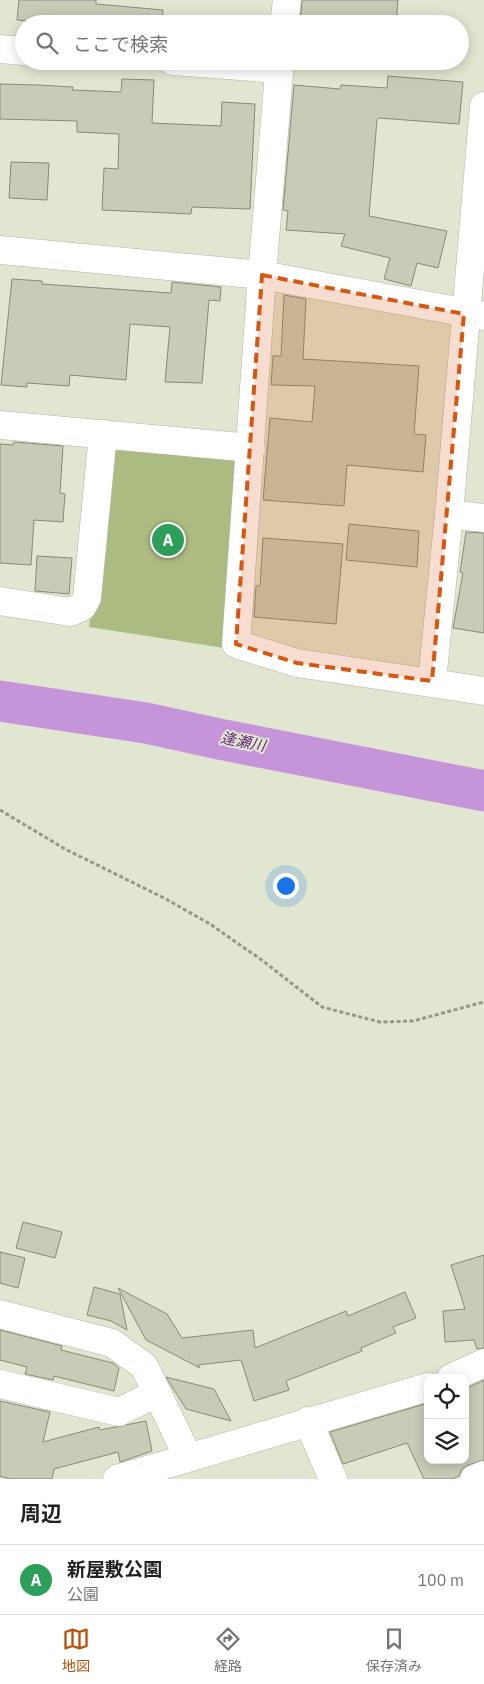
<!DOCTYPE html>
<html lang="ja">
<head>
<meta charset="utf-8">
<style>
	:root { --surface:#fff; --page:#f6f6f6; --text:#202124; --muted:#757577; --line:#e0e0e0; --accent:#b45309 }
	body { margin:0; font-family:"IBM Plex Sans","Noto Sans JP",sans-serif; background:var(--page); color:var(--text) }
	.controls { position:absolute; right:15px; bottom:15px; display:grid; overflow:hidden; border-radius:10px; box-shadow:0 2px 12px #0003 }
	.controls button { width:45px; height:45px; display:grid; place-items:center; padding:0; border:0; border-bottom:1px solid var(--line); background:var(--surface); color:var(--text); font:25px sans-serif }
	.you { position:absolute; left:285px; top:885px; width:18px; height:18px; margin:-12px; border:4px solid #fff; border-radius:50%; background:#1a73e8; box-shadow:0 0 0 8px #1a73e833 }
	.badge { display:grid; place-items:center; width:32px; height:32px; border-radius:50%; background:var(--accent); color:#fff; font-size:16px; font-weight:700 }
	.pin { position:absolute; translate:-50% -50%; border:2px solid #fff; box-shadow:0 1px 5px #0006 }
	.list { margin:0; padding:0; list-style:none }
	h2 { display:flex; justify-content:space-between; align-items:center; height:65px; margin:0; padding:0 20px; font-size:21px }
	h2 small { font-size:16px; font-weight:400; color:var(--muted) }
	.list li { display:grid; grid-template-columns:32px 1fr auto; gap:15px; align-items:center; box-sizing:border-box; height:70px; padding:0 20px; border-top:1px solid var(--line) }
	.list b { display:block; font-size:19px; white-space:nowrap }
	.list p { margin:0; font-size:16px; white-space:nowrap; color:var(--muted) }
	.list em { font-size:16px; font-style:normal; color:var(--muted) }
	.icon { flex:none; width:28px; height:28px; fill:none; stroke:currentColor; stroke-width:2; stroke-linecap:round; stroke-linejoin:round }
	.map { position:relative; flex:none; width:484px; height:1479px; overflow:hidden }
	.search { position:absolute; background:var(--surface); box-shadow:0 2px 12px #0003; left:15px; right:15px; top:15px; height:55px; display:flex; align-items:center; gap:12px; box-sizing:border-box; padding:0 18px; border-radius:28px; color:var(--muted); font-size:19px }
	.sheet { height:135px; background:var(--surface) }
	nav { display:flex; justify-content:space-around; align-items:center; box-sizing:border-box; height:70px; border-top:1px solid var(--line); background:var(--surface); font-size:14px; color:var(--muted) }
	nav a { display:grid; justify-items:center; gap:2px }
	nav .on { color:var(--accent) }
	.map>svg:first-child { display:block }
</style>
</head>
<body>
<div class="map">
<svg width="484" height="1479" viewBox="0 0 484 1479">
	<rect width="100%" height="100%" fill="#e0e6d0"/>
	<path fill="#acbb81" d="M109,441L245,453L231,649L89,627Z"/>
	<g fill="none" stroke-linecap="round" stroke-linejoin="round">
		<path stroke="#c694d9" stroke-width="41" d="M0,701L146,723L219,739L484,791"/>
	</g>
	<g fill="#c6ccb6" stroke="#858b76">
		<path d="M19,0H96V4L163,10L162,24H68L17,20Z"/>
		<path d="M302,0H398L396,24H300Z"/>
		<path d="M388,76L463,82L459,124L379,118L377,120L369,216L447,231L438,268L417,263L411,286L384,279L390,258L341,246L345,234L286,230L288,211L283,210L294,85L340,89L341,85L387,88Z"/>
		<path d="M122,79L154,80L152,123L221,126L222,102L255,104L250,209L192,207L191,214L102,210L104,168L118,169L119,134L77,132V121L0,119V84L38,85L73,87L72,90L121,92Z"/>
		<path d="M11,162L49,163L47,200L9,198Z"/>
		<path d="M12,279L42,281V284L171,293L172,282L221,287L220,301L209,300L202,383L165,382L170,327L130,324L126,380L70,375L69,386L27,383V387L1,385Z"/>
		<path d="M284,295L306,299L303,359L419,366L414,434L426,435L423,472L347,465L344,506L263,500L270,418L312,422L315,386L271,385L273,356H281Z"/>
		<path d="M14,442L63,446L60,493L65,494L63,522L34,520L31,565L0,563V444L13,445Z"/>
		<path d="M349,524L419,531L417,567L346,560Z"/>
		<path d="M466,532L484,533V633L453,628L463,573L460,572Z"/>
		<path d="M263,538L343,544L336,624L254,617L256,586H260Z"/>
		<path d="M37,556L72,558L69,594L35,591Z"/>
		<path d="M23,1222L62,1232L55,1258L16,1248Z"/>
		<path d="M0,1252L25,1258L18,1288L0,1283Z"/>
		<path d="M484,1255V1348L477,1349L474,1340L445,1342L443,1311L465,1309L451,1265Z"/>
		<path d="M94,1287L120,1294L127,1330L111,1321L87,1315Z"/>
		<path d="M118,1288L167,1314L182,1338L253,1330L255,1348L346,1311L348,1316L405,1292L416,1318L393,1327L396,1333L361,1348L362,1351L286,1381L289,1390L254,1401L241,1360L198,1365L200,1368L146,1340Z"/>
		<path d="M0,1330L62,1346L61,1350L113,1363L119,1368L114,1391L54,1376L53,1380L25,1374L27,1367L0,1360Z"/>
		<path d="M166,1377L214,1389L231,1421L186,1409Z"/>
		<path d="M484,1380V1460L468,1465L462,1469L459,1476L452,1479H424L407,1443L343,1464L330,1432L428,1403V1460H465V1389Z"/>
		<path d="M0,1401L50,1412L43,1442L99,1427L100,1430L146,1421L152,1451L120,1462L118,1452L54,1469L52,1479H10L0,1476Z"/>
	</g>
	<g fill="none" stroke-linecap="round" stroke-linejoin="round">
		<defs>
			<g id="minor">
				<path d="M284,24L287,0"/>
				<path d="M0,49L24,51"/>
				<path d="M173,61L279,69"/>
				<path d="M280,61L262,275L236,644L297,663L484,691"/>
				<path d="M0,250L262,275L484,316"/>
				<path d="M0,425L251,448"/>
				<path d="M449,514L484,518"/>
				<path d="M0,601L70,612L82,607L87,598L103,434"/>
				<path d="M432,681L449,514L484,106"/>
				<path d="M0,1314L112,1343L144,1366L188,1457"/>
				<path d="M451,1378L484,1363"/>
				<path d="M0,1384L119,1412L157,1393"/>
				<path d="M308,1421L333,1479"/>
				<path d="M117,1479L428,1387"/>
				<path d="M474,1479L484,1475"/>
			</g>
		</defs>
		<use href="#minor" stroke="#b0b7a1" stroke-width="29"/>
		<path stroke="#949888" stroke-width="3" stroke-dasharray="4 2.5" stroke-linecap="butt" d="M0,810L65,849L164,898L210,924L263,961L322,1007L380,1022L413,1021L484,1002"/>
		<use href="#minor" stroke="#fff" stroke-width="28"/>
	</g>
	<path fill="#d75610" fill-opacity="0.2" stroke="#d75610" stroke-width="4" stroke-dasharray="10 6" stroke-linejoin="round" d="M262,275L464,314L432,681L297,663L236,644Z"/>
	<g text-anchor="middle" stroke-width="4" stroke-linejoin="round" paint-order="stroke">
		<g font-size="15" font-style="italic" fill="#642678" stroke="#e0e6d0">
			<text transform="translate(243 742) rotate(11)" y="5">逢瀬川</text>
		</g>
	</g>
</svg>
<div class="controls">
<button><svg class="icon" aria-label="locate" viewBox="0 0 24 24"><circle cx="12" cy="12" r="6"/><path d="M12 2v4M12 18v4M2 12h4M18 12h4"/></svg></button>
<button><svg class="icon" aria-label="layers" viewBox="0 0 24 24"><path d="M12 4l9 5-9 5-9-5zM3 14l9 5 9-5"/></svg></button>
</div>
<div class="you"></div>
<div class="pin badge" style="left:168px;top:540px;background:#2e9e5b">A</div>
<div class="search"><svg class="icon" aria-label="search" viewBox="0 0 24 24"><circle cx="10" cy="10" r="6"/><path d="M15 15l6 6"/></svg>ここで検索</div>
</div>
<section class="sheet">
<h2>周辺<small></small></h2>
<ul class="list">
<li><span class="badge" style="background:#2e9e5b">A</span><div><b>新屋敷公園</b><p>公園</p></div><em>100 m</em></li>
</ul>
</section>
<nav>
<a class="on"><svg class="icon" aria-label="map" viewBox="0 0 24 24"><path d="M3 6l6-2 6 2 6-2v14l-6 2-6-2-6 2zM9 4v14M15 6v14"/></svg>地図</a>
<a><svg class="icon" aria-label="directions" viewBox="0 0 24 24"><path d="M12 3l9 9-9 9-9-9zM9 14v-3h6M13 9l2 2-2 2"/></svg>経路</a>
<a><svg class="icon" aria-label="saved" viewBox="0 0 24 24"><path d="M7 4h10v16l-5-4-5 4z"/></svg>保存済み</a>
</nav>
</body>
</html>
